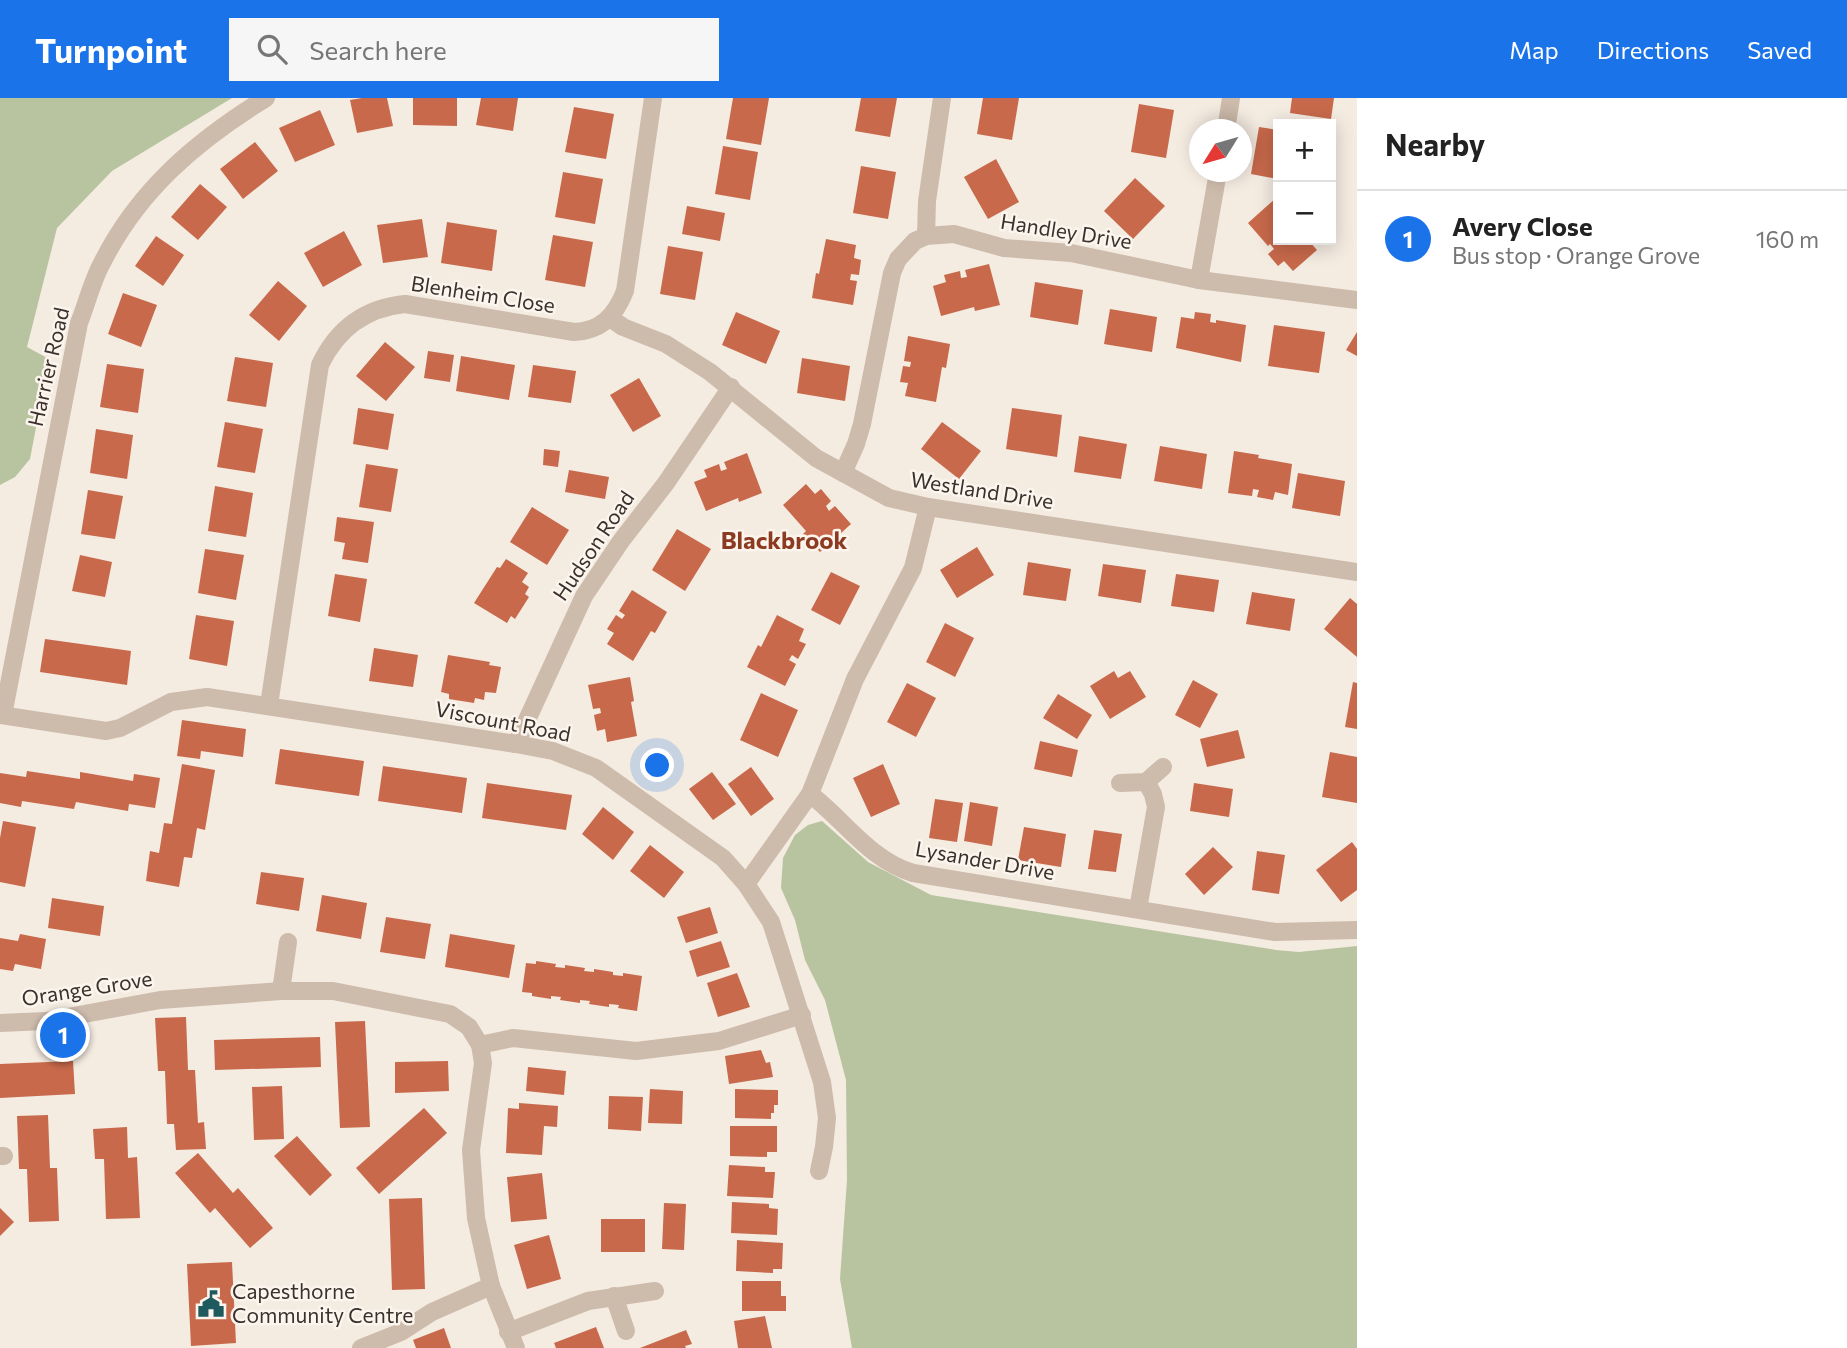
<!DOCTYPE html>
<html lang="en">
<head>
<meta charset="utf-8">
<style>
	:root { --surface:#fff; --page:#f6f6f6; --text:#222; --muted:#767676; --line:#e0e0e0; --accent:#1a73e8 }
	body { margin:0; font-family:Commissioner,sans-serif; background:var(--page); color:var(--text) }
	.controls { position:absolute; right:21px; top:21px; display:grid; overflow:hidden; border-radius:0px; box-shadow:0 4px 18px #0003 }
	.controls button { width:63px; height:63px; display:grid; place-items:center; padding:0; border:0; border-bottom:2px solid var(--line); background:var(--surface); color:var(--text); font:35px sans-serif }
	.compass { position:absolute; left:1189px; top:21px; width:63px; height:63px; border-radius:50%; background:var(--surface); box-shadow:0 4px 18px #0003; rotate:233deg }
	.you { position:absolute; left:658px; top:668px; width:24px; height:24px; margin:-18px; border:5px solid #fff; border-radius:50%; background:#1a73e8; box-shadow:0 0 0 10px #1a73e833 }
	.badge { display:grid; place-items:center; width:46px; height:46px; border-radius:50%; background:var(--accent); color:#fff; font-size:23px; font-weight:700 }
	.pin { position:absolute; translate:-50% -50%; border:4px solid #fff; box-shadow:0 2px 7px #0006 }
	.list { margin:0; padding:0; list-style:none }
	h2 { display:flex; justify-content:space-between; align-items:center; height:91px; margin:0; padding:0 28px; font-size:30px }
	h2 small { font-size:23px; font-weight:400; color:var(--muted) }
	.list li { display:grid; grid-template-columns:46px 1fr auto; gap:21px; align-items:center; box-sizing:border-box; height:98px; padding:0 28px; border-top:2px solid var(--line) }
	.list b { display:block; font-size:26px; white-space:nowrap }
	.list p { margin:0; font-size:23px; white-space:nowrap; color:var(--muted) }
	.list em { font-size:23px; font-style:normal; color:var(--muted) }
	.icon { flex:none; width:38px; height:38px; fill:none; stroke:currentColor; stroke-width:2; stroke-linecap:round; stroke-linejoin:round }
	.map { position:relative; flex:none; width:1357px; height:1250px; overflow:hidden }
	header { display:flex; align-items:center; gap:42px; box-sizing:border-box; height:98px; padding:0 35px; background:var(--accent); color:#fff }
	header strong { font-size:33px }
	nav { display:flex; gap:38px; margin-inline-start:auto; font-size:24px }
	.search { width:490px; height:63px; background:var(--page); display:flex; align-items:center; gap:18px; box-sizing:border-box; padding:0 24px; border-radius:0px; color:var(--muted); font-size:26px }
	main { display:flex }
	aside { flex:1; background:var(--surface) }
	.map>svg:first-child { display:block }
</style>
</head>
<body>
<header>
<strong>Turnpoint</strong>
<div class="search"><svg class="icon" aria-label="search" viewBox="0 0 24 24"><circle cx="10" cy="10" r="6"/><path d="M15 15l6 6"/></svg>Search here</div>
<nav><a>Map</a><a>Directions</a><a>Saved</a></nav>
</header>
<main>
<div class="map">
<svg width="1357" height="1250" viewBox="0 0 1357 1250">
	<rect width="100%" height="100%" fill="#f4ebe1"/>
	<g fill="#b8c4a0">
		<path d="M0,0H232L112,73L57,130L27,249L49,261L30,361L15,379L0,387Z"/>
		<path d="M822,723L868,764L931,797L1276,852L1299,854L1357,848V1250H852L840,1181L847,1082L846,982L825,902L805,862L795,822L781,790L783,760L795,737L808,727Z"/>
	</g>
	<g fill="#c8694b">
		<path d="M362,0H387L393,28L357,35L350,2Z"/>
		<path d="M413,0H457V28L413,27Z"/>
		<path d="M481,0H518L513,33L476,27Z"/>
		<path d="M733,0H769L761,47L726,41Z"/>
		<path d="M861,0H897L890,39L855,33Z"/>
		<path d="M983,0H1019L1012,42L977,36Z"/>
		<path d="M1292,0H1334L1331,21L1290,15Z"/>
		<path d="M1139,6L1174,12L1166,60L1131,54Z"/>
		<path d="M574,9L614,16L606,61L565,54Z"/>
		<path d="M320,12L335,47L295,64L279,30Z"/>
		<path d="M1259,29L1278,32V81L1251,76Z"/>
		<path d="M255,44L278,73L243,101L220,71Z"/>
		<path d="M723,48L758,54L750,102L715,96Z"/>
		<path d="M996,61L1019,104L988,121L964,79Z"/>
		<path d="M861,68L896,74L888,121L853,115Z"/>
		<path d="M563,74L603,81L595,126L555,119Z"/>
		<path d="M1135,80L1165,108L1133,141L1104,113Z"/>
		<path d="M200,86L227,109L198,142L171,119Z"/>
		<path d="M1276,100L1278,103V142H1308L1317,152L1293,173L1284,163L1278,168L1268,156L1274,151L1270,146L1268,148L1248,125Z"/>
		<path d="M687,108L725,115L720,143L682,136Z"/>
		<path d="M422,121L428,159L383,165L377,127Z"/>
		<path d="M447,124L497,132L492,173L441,165Z"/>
		<path d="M344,133L362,167L323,189L304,155Z"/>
		<path d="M553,137L593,144L585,189L545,182Z"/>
		<path d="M156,138L184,157L163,188L135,168Z"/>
		<path d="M826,141L856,147L854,160L861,162L859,177L851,176L850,182L857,183L853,207L812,200L816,175L819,176Z"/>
		<path d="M668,148L703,154L695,202L660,196Z"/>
		<path d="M989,166L1000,207L975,213L974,209L941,218L933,188L946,184L944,177L960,173L961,180L967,179L965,172Z"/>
		<path d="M278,183L307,208L279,243L249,217Z"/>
		<path d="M1035,184L1083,192L1078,227L1030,219Z"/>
		<path d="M123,195L157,207L141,249L108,236Z"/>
		<path d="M1110,211L1157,219L1152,254L1104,246Z"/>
		<path d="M736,214L780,233L766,266L722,247Z"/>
		<path d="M1195,214L1211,216L1210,224L1216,225V222L1246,227L1241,264L1176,250L1181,219L1194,221Z"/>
		<path d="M1274,227L1325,234L1319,275L1268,268Z"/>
		<path d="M1357,234V258L1346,252Z"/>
		<path d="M908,238L950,246L946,270L942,269L936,304L905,298L908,285L900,284L903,268L910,269L911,264L904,263Z"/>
		<path d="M385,244L415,269L386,303L356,278Z"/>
		<path d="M428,253L454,257L450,284L424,280Z"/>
		<path d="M461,258L515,267L509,302L456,293Z"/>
		<path d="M235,259L273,265L266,309L227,303Z"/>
		<path d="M802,260L850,268L845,303L797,295Z"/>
		<path d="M107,266L144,271L138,315L100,309Z"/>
		<path d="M533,267L576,273L571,305L528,299Z"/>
		<path d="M639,280L661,318L633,334L610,297Z"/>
		<path d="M358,310L394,316L388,352L353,346Z"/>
		<path d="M1012,310L1062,317L1057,359L1006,351Z"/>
		<path d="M225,324L263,331L255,375L217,369Z"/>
		<path d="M942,324L981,353L959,381L921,351Z"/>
		<path d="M96,331L133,337L127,381L90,375Z"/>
		<path d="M1079,338L1127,346L1121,381L1074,374Z"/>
		<path d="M1160,348L1207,356L1202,391L1154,383Z"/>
		<path d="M544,351L560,353L558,369L543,367Z"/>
		<path d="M1234,353L1259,357L1258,360L1292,366L1288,397L1275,394L1273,402L1257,399L1259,392L1253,391L1252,398L1228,395Z"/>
		<path d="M747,355L762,395L739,404L738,400L706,413L694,384L707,379L704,372L719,366L721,373L727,371L724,364Z"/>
		<path d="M366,366L398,371L391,414L359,409Z"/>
		<path d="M569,372L609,379L605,401L565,394Z"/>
		<path d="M1298,375L1345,383L1340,418L1292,410Z"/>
		<path d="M806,386L815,396L821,391L831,403L826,408L829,413L835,408L851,426L820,454L803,436L806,433L783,407Z"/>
		<path d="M215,388L253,395L246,439L208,433Z"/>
		<path d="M88,392L123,398L115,441L81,436Z"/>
		<path d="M532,409L569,432L547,467L510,444Z"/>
		<path d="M337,419L374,424L368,465L342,461L345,445L334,443Z"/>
		<path d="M677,431L711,451L685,493L652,472Z"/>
		<path d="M977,449L994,477L957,500L940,472Z"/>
		<path d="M205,451L244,457L236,502L198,495Z"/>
		<path d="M80,457L112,464L105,499L72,493Z"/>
		<path d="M506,461L528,475L522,484L529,489L525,496L529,499L515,521L511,518L507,525L474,505L497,469L500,470Z"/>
		<path d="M1028,464L1071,471L1066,503L1023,497Z"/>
		<path d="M1103,466L1146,472L1141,505L1098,498Z"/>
		<path d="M831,474L860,488L840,527L811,512Z"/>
		<path d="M335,476L367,481L360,524L328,518Z"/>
		<path d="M1176,476L1219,482L1214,514L1171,508Z"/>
		<path d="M632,492L667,514L655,535L651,533L633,563L607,546L614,535L607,531L616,517L622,521L625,517L619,513Z"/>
		<path d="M1252,494L1295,501L1290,533L1246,526Z"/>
		<path d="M1350,500L1357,506V559L1324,531Z"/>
		<path d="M196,517L234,523L227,568L189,561Z"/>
		<path d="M777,517L804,531L799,543L806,546L798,561L792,557L789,562L796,566L785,588L747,569L758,547L761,549Z"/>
		<path d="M945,525L974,540L955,579L926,564Z"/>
		<path d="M45,541L131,553L127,587L40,574Z"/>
		<path d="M374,550L418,557L413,589L369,583Z"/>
		<path d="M448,557L490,564L489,567L501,569L496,595L485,594L484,602L475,600L474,605L449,601V596L441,594Z"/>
		<path d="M1114,573L1118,580L1130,573L1146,599L1110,621L1090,588Z"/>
		<path d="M630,579L634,603L631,604L637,638L607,644L605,631L597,633L594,617L601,615L600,610L593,611L588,587Z"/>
		<path d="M1193,582L1218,596L1200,630L1175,617Z"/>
		<path d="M1353,584L1357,585V631L1345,629Z"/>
		<path d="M907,585L936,600L916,639L887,624Z"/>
		<path d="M761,595L798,612L778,659L740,642Z"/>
		<path d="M1058,596L1092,617L1077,641L1043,620Z"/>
		<path d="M182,622L246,631L243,659L201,653L200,661L177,658Z"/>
		<path d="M1238,632L1245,660L1207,669L1200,641Z"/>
		<path d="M1040,643L1078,652L1072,679L1034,671Z"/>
		<path d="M280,651L364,663L359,698L275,686Z"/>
		<path d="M1330,654L1357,659V705L1322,699Z"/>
		<path d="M182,666L215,672L205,732L197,730L192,760L184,759L179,789L146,783L150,753L159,755L164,725L172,726Z"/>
		<path d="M883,666L900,706L871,719L853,680Z"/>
		<path d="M383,668L467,680L462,715L378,703Z"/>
		<path d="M751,669L774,701L751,718L728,686Z"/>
		<path d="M27,673L80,681V674L133,683L134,676L160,680L155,710L129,706L128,713L76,704L74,711L22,703L21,709L0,705V675L26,679Z"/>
		<path d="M712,674L736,706L713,722L689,691Z"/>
		<path d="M487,685L572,697L566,732L482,720Z"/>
		<path d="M1194,685L1233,691L1229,719L1190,713Z"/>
		<path d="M935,701L963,705L957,744L929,740Z"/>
		<path d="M970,704L998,709L992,748L964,743Z"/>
		<path d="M603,709L634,734L613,762L582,736Z"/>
		<path d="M3,723L36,729L25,789L0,784V740Z"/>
		<path d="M1024,729L1066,736L1061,769L1018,762Z"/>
		<path d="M1094,732L1122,736L1116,774L1088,771Z"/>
		<path d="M1352,744L1357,751V792L1341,804L1316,772Z"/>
		<path d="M650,747L684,774L664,800L630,773Z"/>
		<path d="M1213,749L1233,769L1204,797L1185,776Z"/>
		<path d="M1257,753L1285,757L1279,796L1252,792Z"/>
		<path d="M261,774L304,780L299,813L256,806Z"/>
		<path d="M322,797L367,805L361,841L316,833Z"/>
		<path d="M52,800L104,808L100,838L48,830Z"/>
		<path d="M710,809L718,835L686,845L677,819Z"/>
		<path d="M386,819L431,826L425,861L380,854Z"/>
		<path d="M20,836L46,841L41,871L15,866L13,873L0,871V840L18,843Z"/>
		<path d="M450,836L515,847L509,880L445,869Z"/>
		<path d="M721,843L730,869L697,879L689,853Z"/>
		<path d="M536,863L556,866L555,869L565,870V867L585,870L584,873L594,874V871L613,874V877L623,878V875L642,878L637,913L618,910L619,907L609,906V909L589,906L590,903L580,902V905L560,902L561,899L551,898V901L532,898V895L522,894L526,865L536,866Z"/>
		<path d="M737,875L750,909L718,919L707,885Z"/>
		<path d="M186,919L188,972H195L198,1025L204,1024L206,1051L176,1052L174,1026H167L165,973H158L155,920Z"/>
		<path d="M365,923L370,1029L340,1030L335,924Z"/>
		<path d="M320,939L321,969L215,972L214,942Z"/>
		<path d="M761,952L766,965L770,964L773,979L729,986L725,958Z"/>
		<path d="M73,963L75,996L0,1000V966Z"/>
		<path d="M448,963L449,993L395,995V964Z"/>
		<path d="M528,969L566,973L564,997L526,993Z"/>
		<path d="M282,988L284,1041L254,1042L252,989Z"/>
		<path d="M650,991L683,993L682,1026L648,1025Z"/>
		<path d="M735,991L778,992V1007H774V1015H771V1021L735,1020Z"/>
		<path d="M609,998L643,999L641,1033L608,1031Z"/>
		<path d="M519,1005L558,1008L557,1029L544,1028L542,1057L506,1055L508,1010L519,1011Z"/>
		<path d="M424,1010L447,1035L379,1096L356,1070Z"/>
		<path d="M48,1017L50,1070H57L59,1123L29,1124L27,1071H19L17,1018Z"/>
		<path d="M730,1028H777V1054H767V1059L730,1058Z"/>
		<path d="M127,1029L128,1060L137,1059L140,1120L106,1121L104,1061H95L93,1031Z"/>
		<path d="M297,1038L332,1077L310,1098L274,1058Z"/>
		<path d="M198,1055L233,1095L238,1090L273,1130L250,1150L215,1110L210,1115L175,1075Z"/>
		<path d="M729,1067L765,1069V1074H775L773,1100L727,1098Z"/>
		<path d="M542,1075L547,1121L511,1124L507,1079Z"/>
		<path d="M422,1100L425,1191L392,1192L389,1101Z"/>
		<path d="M732,1104L769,1106V1110L778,1111L777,1137L731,1135Z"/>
		<path d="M664,1105L686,1106L684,1152L662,1151Z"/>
		<path d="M0,1110L14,1124L0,1138Z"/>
		<rect x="601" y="1121" width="44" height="33"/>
		<path d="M549,1137L561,1181L527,1191L514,1147Z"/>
		<path d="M737,1142L783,1145L782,1171H773V1175L736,1173Z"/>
		<path d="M232,1164L236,1245L191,1248L187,1166Z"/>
		<path d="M742,1183H781V1198H786V1213H742Z"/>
		<path d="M765,1218L772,1250H738L734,1223Z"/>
		<path d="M596,1229L604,1250H556L554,1245Z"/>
		<path d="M444,1230L451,1250H416L413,1242Z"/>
		<path d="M686,1232L692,1246L685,1248L686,1250H640Z"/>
	</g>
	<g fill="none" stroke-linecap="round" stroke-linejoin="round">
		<g stroke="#cdbbac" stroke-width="18">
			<path d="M1226,32L1231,0"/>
			<path d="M926,138L927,103L942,0"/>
			<path d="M1199,182L1218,74"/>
			<path d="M610,220L623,229L666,246L710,274L816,360L889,400L928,409L1357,474"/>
			<path d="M843,375L856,346L862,326L892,175L898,161L915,143L926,138L954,136L1004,150L1071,155L1199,182L1357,202"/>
			<path d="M269,607L320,267C337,231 365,210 405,206L574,234C601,233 615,218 625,193L653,0"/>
			<path d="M0,617L106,633L120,630L171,604L207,599L516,646L553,653L596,670L723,760L746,786L771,824L822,984L827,1020L824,1049L819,1073"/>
			<path d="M3,617L79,225C87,205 92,183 102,165C139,91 198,42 266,0"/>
			<path d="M516,646L584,498L621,443L666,385L731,289"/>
			<path d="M1120,685L1146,684L1163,669"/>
			<path d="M810,696C844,722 871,763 913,775L1275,834L1357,832"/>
			<path d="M746,786L810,696L855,581L913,470L928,409"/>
			<path d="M1138,811L1156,709L1153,696L1146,684"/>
			<path d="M281,893L288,844"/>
			<path d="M0,925L46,923L160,902L281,893H333L450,916L469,929L480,947L483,965L471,1052L476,1120L491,1188L516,1250"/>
			<path d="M480,947L513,940L636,953L719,943L802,917"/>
			<path d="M0,1058H4"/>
			<path d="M614,1198L626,1233"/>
			<path d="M508,1234L588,1203L655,1193"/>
			<path d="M361,1250L401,1234L432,1214L491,1188"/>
		</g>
	</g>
	<defs>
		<symbol id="civic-bare" viewBox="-9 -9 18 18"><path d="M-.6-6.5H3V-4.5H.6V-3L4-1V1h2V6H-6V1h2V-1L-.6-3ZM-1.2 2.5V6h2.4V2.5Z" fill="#1f5a5e" stroke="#fbf5ee" stroke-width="2.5" paint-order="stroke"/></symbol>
	</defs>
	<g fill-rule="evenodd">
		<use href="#civic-bare" x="192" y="1187" width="38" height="38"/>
	</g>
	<g text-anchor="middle" stroke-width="5" stroke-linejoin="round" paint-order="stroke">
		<g font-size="21" fill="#3b302b" stroke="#fbf5ee">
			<text transform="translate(1066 134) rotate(9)" y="7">Handley Drive</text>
			<text transform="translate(483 197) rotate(9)" y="7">Blenheim Close</text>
			<text transform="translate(49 269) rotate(-77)" y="7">Harrier Road</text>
			<text transform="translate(982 393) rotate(9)" y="7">Westland Drive</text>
			<text transform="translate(594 448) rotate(-56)" y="7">Hudson Road</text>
			<text transform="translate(503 624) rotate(11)" y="7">Viscount Road</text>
			<text transform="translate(985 763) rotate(10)" y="7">Lysander Drive</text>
			<text transform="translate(87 891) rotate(-9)" y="7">Orange Grove</text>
		</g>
		<g font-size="21" fill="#3b302b" stroke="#fbf5ee" text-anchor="start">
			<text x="232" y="1201">Capesthorne<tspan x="232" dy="24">Community Centre</tspan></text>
		</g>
		<g font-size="24" font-weight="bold" fill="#8c3b22" stroke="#fbf5ee">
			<text x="784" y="451">Blackbrook</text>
		</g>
	</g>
</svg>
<div class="controls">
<button>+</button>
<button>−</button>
</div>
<svg class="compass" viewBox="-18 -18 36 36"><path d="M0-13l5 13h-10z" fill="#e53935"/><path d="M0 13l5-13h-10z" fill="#767676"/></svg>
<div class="you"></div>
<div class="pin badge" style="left:63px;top:937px">1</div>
</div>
<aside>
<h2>Nearby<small></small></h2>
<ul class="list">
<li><span class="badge">1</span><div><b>Avery Close</b><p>Bus stop · Orange Grove</p></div><em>160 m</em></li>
</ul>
</aside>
</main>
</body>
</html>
